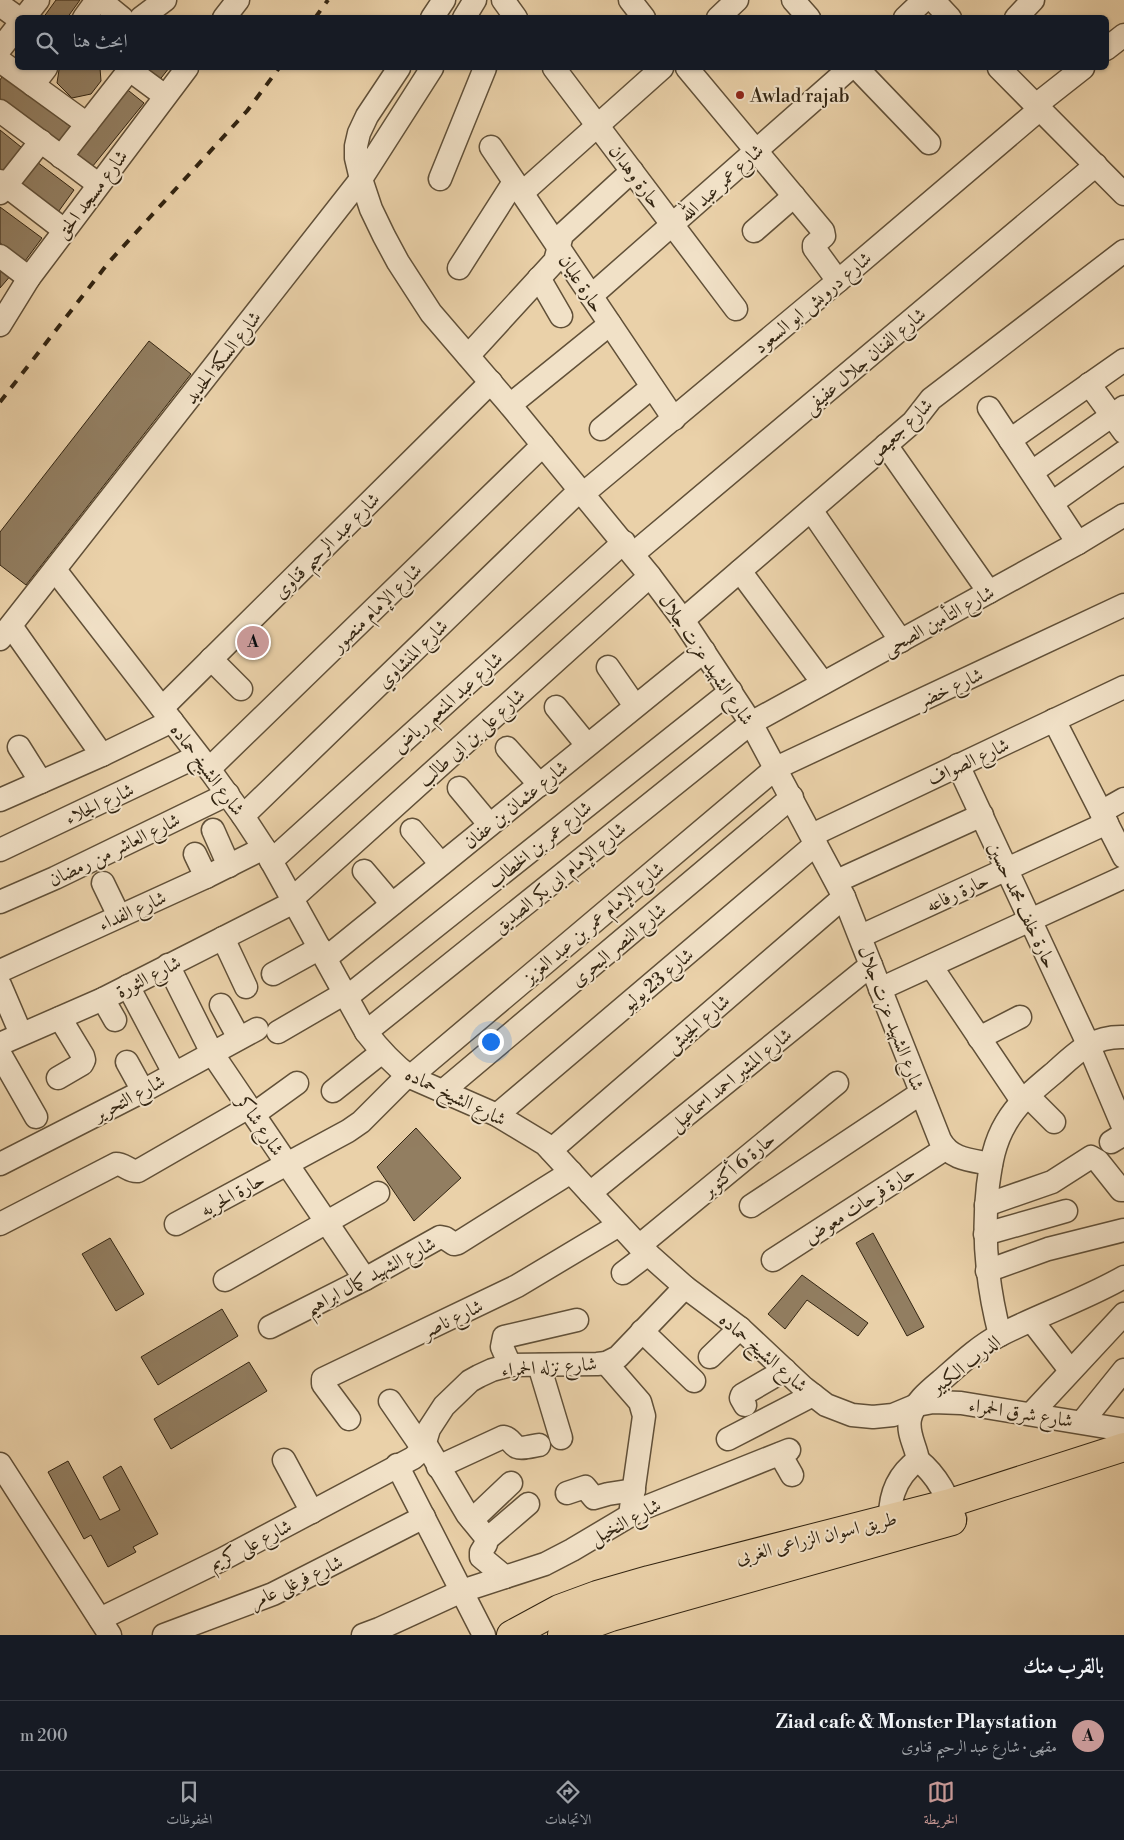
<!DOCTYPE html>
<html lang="ar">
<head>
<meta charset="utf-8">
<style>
	:root { --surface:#171b24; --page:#242831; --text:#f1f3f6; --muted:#9ea1a6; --line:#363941; --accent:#c59692 }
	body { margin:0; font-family:"Libre Bodoni",Amiri,serif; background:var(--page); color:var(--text); direction:rtl }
	.you { position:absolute; left:490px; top:1041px; width:18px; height:18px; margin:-12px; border:4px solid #fff; border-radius:50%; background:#1a73e8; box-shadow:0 0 0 8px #1a73e833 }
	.badge { display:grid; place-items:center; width:32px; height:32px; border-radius:50%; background:var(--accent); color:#111; font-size:16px; font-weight:700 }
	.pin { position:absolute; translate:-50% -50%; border:2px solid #fff; box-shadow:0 1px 5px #0006 }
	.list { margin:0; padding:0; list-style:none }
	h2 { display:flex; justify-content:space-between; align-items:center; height:65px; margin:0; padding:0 20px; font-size:21px }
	h2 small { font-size:16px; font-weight:400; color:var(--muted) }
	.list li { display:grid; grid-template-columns:32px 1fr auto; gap:15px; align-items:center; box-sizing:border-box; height:70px; padding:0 20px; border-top:1px solid var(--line) }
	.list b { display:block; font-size:19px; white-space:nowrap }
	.list p { margin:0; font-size:16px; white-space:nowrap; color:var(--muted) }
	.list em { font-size:16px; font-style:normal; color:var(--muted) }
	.icon { flex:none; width:28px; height:28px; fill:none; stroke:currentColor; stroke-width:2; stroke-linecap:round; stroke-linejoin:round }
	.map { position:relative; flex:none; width:1124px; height:1635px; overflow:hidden; direction:ltr }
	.search { position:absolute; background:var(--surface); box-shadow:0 1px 4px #0004; left:15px; right:15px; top:15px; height:55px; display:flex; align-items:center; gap:12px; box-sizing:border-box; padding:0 18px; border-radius:8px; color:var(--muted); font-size:19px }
	.sheet { height:135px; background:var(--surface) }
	nav { display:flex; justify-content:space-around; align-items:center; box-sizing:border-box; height:70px; border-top:1px solid var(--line); background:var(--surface); font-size:14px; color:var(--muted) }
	nav a { display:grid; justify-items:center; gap:2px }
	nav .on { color:var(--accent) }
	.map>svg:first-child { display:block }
</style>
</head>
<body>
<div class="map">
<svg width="1124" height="1635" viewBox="0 0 1124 1635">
	<rect width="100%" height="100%" fill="#ead1a9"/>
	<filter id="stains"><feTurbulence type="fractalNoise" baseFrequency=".004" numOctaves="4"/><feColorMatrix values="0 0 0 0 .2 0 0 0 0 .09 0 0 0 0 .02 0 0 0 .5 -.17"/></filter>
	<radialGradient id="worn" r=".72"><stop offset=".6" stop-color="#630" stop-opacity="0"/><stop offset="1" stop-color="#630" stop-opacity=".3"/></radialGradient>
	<g fill="#927e61" stroke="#332512">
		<path d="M56,0H80L67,18H43Z"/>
		<path d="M61,68H100L101,81L91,94L72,98L57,83L59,70Z"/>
		<path d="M138,68H169L158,82Z"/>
		<path d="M3,75L72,128L57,144L0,99V80Z"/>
		<path d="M124,87L144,103L88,172L68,156Z"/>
		<path d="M0,130L26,151L8,175L0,169Z"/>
		<path d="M37,162L74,190L56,215L19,186Z"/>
		<path d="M0,207L42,238L25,261L0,243Z"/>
		<path d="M0,264L12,274L0,288Z"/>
		<path d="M149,341L191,374L26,585L0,565V532Z"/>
		<path d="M416,1128L461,1178L414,1221L377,1167Z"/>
		<path d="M873,1233L924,1327L907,1336L856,1243Z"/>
		<path d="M110,1238L144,1294L116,1311L82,1254Z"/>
		<path d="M802,1275L868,1323L858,1336L807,1300L785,1329L768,1314Z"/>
		<path d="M222,1309L238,1336L158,1385L141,1357Z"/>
		<path d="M249,1362L267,1391L171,1449L154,1419Z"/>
		<path d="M68,1461L100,1520L120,1510L103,1477L121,1466L158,1534L133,1547L136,1552L108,1567L91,1535L84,1539L48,1472Z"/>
	</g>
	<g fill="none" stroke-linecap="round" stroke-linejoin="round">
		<defs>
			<g id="minor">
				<path d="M100,0L122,18"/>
				<path d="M503,0L516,18"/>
				<path d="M630,0L644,18"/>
				<path d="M793,0L809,18"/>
				<path d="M933,0L950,18"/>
				<path d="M0,5L18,18"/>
				<path d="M24,18L38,0"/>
				<path d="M84,18L97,0"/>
				<path d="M141,18L165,0"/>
				<path d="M224,18L238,0"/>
				<path d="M432,18L444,0"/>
				<path d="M464,18L475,0"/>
				<path d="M718,18L737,0"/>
				<path d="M905,18L924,0"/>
				<path d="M1016,18L1033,0"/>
				<path d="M0,49L18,26"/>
				<path d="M1106,49L1124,35"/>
				<path d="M0,61L87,124"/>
				<path d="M127,68L165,96"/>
				<path d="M399,68L367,116L359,133L356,146V158L361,179L371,209L384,236L398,262L431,313L510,405L650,576L683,620L751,723L844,897L940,1140C951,1160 971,1160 991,1164"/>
				<path d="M554,68L736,309"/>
				<path d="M687,68L823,231L824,236L814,245V248L838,281"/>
				<path d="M857,68L929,143"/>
				<path d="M999,68L1124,194"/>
				<path d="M33,85L46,68"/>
				<path d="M1036,105L1083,68"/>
				<path d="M0,111L98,184"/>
				<path d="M491,147L674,419"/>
				<path d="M61,157L130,69"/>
				<path d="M440,179L485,68"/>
				<path d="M0,181L64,230"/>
				<path d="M0,193L41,141"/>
				<path d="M522,193L662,68"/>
				<path d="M754,231L794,196"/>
				<path d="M0,256L29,278"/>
				<path d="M459,268L514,182"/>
				<path d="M539,278L561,316"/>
				<path d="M591,296L850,68"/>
				<path d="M0,325L29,278L187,68"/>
				<path d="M468,356L555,261L562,235L632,171"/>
				<path d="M1089,384L1124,432"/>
				<path d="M510,405L610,324"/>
				<path d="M989,408L1078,543"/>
				<path d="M601,429L652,387"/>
				<path d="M1010,440L1124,360"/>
				<path d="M886,445L989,592"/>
				<path d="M1032,472L1124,407"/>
				<path d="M584,493L838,281L1040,109"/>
				<path d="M1052,503L1124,452"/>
				<path d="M811,510L901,641"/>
				<path d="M633,554L1096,165"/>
				<path d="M55,570L209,769L243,816L264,848L366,1032C379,1049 393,1064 410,1077L497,1115L545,1144L639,1246L685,1287L740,1328L804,1388L826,1405L852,1415L873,1417L893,1415L917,1405L933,1402L961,1403L1124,1430"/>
				<path d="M740,571L823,683"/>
				<path d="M683,620L913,422L931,399L1124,251"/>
				<path d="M11,626L102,755"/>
				<path d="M0,639L361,179L432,68"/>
				<path d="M211,659L241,689"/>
				<path d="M608,667L635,706"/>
				<path d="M556,707L587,745"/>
				<path d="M162,708L491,382"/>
				<path d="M1054,720L1124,857"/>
				<path d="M19,747L41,782"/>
				<path d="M507,748L540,785"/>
				<path d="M958,765L1088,1044L1124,1129"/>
				<path d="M209,769L543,445"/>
				<path d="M459,788L489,824"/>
				<path d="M0,800L102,755L172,721"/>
				<path d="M1101,812L1124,799"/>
				<path d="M243,816L580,490"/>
				<path d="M213,830L229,866"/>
				<path d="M412,830L441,864"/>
				<path d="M812,835L1124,687"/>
				<path d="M0,850L198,756"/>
				<path d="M195,854L206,877"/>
				<path d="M271,861L624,542"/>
				<path d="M364,871L392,904"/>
				<path d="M837,881L982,815"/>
				<path d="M103,883L119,916"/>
				<path d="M293,898L650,576"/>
				<path d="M0,902L55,878L228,794"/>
				<path d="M861,936L1107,823"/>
				<path d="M223,938L246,987"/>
				<path d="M326,958L704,651"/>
				<path d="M168,965L212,1053L365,1279"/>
				<path d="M931,966L1022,1101"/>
				<path d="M0,971L206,877L264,848"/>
				<path d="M273,974L320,948"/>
				<path d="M0,985L21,1034"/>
				<path d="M128,986L174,1073"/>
				<path d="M880,989L1124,877"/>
				<path d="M347,997L731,691"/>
				<path d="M103,999L115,1020"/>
				<path d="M221,1005L239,1038"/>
				<path d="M278,1032L345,993"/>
				<path d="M366,1032L751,723L1078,543L1124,515"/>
				<path d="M979,1038L1020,1017"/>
				<path d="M0,1044L103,999L294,902"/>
				<path d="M0,1054L36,1117"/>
				<path d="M127,1062L143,1091"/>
				<path d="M410,1077L776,768L1124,605"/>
				<path d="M58,1078L82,1064L84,1060L83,1056L60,1018"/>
				<path d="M333,1091L382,1052"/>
				<path d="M443,1091L792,797"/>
				<path d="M1028,1096L1054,1122"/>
				<path d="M254,1114L297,1083"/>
				<path d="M497,1115L816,844"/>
				<path d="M1111,1142L1124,1134"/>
				<path d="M551,1150L844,897"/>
				<path d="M0,1164L143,1091L257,1029"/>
				<path d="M590,1193L871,965"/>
				<path d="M986,1205L1052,1182L1091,1157L1098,1161L1121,1190H1124"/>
				<path d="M751,1206L921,1093"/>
				<path d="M0,1224L116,1164C125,1164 129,1172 138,1171L249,1107"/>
				<path d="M176,1224L348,1131L361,1122L408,1075"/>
				<path d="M985,1234L1066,1211"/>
				<path d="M639,1246L837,1083"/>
				<path d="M773,1260L945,1149"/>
				<path d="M987,1271L1048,1249L1124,1230"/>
				<path d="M623,1273L648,1254"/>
				<path d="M225,1280L378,1193"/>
				<path d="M1032,1321L1070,1370"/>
				<path d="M270,1327L365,1279L440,1237L445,1238L454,1244L458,1243L571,1172"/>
				<path d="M642,1331L694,1381"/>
				<path d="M1000,1335C987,1285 982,1236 988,1185C991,1163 994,1143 1006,1123C1018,1102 1037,1087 1055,1072C1077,1052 1092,1036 1124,1037"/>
				<path d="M710,1357L740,1328"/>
				<path d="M606,1363L640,1402L644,1416L630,1515"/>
				<path d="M510,1365L502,1347L504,1337L577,1320"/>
				<path d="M539,1365L561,1438"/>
				<path d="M390,1401L423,1449"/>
				<path d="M745,1405L741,1398L742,1395L785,1370"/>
				<path d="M1031,1414L1124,1314"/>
				<path d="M349,1419L323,1384V1379L517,1286L619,1225"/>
				<path d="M1082,1422L1124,1370"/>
				<path d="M728,1439L813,1395"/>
				<path d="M425,1443L467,1514L485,1536L486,1544L481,1552V1557L505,1577"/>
				<path d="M780,1454L792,1475"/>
				<path d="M284,1460L312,1512"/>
				<path d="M918,1460C916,1446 907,1434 910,1419C913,1403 931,1389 943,1379C961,1363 979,1346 1000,1335C1041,1314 1084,1300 1124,1277"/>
				<path d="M918,1460C938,1476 947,1496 955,1519"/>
				<path d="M0,1464L110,1635"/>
				<path d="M397,1465L484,1635"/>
				<path d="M438,1467L503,1437C511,1438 511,1444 517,1447C522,1449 533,1446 539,1445"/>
				<path d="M567,1493L585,1487L594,1498L608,1494L634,1490"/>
				<path d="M472,1520L511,1483"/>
				<path d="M891,1534C887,1504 893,1478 918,1460"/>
				<path d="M486,1540L528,1504"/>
				<path d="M100,1619L221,1560L413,1458L423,1449L429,1429L444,1406L470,1381L479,1376L492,1370L510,1365L597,1364L606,1363L618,1357L685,1287"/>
				<path d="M164,1635L273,1594L424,1517"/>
				<path d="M363,1635L379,1629L462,1591L545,1564L572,1550L641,1509L789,1450"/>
			</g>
			<g id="major">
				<path d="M511,1635L559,1609L597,1595L649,1580L950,1503L1124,1447"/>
				<path d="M562,1635L611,1617L952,1521"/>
			</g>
		</defs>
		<use href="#minor" stroke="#615038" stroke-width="25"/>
		<use href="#major" stroke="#332512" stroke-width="30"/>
		<use href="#minor" stroke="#f1e1c7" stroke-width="22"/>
		<use href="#major" stroke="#ead1a9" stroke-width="28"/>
		<g stroke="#332512" stroke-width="4" stroke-dasharray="9 9" stroke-linecap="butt">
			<path d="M315,18L328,0"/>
			<path d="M0,402L109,262L247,111L279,68"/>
		</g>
	</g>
	<circle fill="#8f2418" stroke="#f1e1c7" stroke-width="2" cx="740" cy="95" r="5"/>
	<g text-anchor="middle" stroke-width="4" stroke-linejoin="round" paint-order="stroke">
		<g font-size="19" fill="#332512" stroke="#f1e1c7" text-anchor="start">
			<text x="750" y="102">Awlad rajab</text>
		</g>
		<g font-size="19" fill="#332512" stroke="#f1e1c7">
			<text transform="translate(636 176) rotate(53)" y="7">حارة وهدان</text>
			<text transform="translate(721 182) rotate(-42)" y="7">شارع عمر عبد الله</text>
			<text transform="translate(91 194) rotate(-53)" y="7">شارع مسجد الحق</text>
			<text transform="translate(582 283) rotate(56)" y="7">حارة عليان</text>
			<text transform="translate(812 302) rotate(-40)" y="7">شارع درويش ابو السعود</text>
			<text transform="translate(222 357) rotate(-52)" y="7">شارع السكة الحديد</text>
			<text transform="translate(864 360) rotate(-40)" y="7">شارع الفنان جلال عفيفى</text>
			<text transform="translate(899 430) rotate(-44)" y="7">شارع جعيص</text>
			<text transform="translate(326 545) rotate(-45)" y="7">شارع عبد الرحيم قناوى</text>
			<text transform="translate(376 607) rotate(-44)" y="7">شارع الإمام منصور</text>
			<text transform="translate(938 620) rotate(-29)" y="7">شارع التأمين الصحى</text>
			<text transform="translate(412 653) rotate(-44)" y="7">شارع المنشاوي</text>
			<text transform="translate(707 659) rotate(56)" y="7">شارع الشهيد عزت جلال</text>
			<text transform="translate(950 687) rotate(-25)" y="7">شارع خضر</text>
			<text transform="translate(447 702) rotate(-42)" y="7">شارع عبد المنعم رياض</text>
			<text transform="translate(471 737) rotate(-42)" y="7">شارع على بن ابى طالب</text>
			<text transform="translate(968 761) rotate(-25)" y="7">شارع الصواف</text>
			<text transform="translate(208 769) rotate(53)" y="7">شارع الشيخ حماده</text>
			<text transform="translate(99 803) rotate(-25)" y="7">شارع الجلاء</text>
			<text transform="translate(515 804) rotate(-39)" y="7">شارع عثمان بن عفان</text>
			<text transform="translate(539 844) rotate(-39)" y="7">شارع عمر بن الخطاب</text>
			<text transform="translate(114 849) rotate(-26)" y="7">شارع العاشر من رمضان</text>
			<text transform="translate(559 877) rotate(-39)" y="7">شارع الإمام ابى بكر الصديق</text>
			<text transform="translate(957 892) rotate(-25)" y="7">حارة رفاعه</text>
			<text transform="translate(1023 905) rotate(65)" y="7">حارة خلف محمد حسين</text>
			<text transform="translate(132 910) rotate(-24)" y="7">شارع الفداء</text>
			<text transform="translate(593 922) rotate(-40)" y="7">شارع الإمام عمر بن عبد العزيز</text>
			<text transform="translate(618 944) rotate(-40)" y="7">شارع النصر البحرى</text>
			<text transform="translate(148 976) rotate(-27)" y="7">شارع الثورة</text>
			<text transform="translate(657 979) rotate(-40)" y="7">شارع 23 يوليو</text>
			<text transform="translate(892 1018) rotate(69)" y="7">شارع الشهيد عزت جلال</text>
			<text transform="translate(697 1023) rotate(-41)" y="7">شارع الجيش</text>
			<text transform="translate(730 1079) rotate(-39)" y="7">شارع المشير احمد اسماعيل</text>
			<text transform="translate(456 1096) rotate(26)" y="7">شارع الشيخ حماده</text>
			<text transform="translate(129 1097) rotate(-28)" y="7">شارع التحرير</text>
			<text transform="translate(261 1125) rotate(56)" y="7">شارع شاكر</text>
			<text transform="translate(738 1164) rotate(-40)" y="7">حارة 6 أكتوبر</text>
			<text transform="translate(232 1194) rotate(-29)" y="7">حارة الحريه</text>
			<text transform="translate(859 1204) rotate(-33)" y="7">حارة فرحات معوض</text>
			<text transform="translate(370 1275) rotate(-28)" y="7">شارع الشهيد كمال ابراهيم</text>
			<text transform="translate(452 1318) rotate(-26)" y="7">شارع ناصر</text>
			<text transform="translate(764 1352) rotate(41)" y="7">شارع الشيخ حماده</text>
			<text transform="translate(965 1364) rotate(-38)" y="7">الدرب الكبير</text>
			<text transform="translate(549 1366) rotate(-4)" y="7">شارع نزله الحمراء</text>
			<text transform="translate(1021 1412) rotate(9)" y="7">شارع شرق الحمراء</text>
			<text transform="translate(625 1521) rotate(-28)" y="7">شارع النخيل</text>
			<text transform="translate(816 1537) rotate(-14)" y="7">طريق اسوان الزراعى الغربى</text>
			<text transform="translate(250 1544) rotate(-27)" y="7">شارع على كريم</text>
			<text transform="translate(296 1581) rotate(-25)" y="7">شارع فرغلى عامر</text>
		</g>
	</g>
	<rect width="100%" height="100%" filter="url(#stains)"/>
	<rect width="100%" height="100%" fill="url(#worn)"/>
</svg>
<div class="you"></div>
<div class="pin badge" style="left:253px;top:642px">A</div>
<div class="search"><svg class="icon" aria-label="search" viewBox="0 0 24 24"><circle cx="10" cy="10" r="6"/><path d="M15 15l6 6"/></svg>ابحث هنا</div>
</div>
<section class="sheet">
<h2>بالقرب منك<small></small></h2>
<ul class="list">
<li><span class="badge">A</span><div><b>Ziad cafe &amp; Monster Playstation</b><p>مقهى · شارع عبد الرحيم قناوى</p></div><em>200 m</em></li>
</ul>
</section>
<nav>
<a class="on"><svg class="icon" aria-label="map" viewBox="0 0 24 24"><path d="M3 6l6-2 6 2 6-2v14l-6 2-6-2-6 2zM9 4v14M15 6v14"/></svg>الخريطة</a>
<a><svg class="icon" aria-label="directions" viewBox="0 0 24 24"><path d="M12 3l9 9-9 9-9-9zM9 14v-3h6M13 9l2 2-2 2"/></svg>الاتجاهات</a>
<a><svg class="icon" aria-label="saved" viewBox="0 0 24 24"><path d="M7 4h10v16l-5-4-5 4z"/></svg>المحفوظات</a>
</nav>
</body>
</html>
